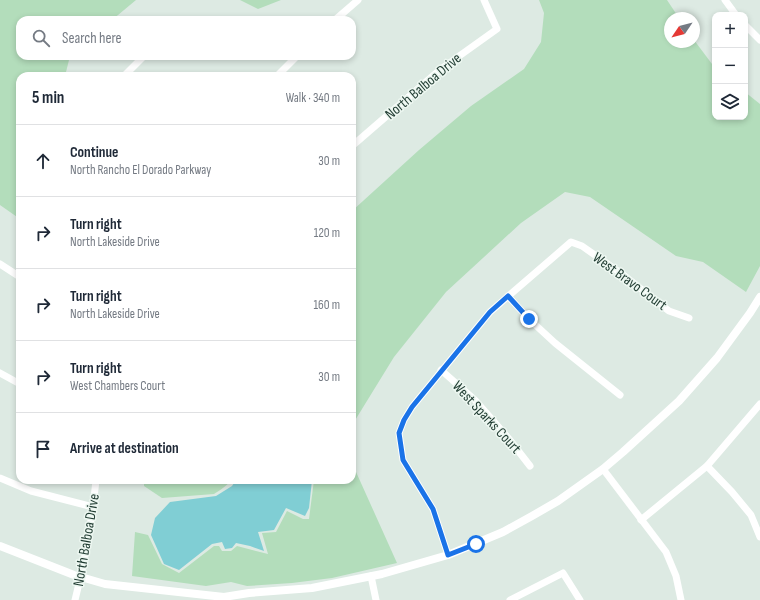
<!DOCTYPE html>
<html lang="en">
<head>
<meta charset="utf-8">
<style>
	:root { --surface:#fff; --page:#f2f2f3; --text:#1f2937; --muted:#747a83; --line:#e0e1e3 }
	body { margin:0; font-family:"Sofia Sans Condensed",sans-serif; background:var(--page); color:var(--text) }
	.controls { position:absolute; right:12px; top:12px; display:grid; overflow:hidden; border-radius:8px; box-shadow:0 2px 6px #0003 }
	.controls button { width:36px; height:36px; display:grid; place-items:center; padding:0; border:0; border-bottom:1px solid var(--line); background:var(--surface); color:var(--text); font:20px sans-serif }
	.compass { position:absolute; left:664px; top:12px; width:36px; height:36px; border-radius:50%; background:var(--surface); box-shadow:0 2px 6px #0003; rotate:235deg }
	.stop { position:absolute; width:12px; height:12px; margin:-9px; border:3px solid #1a73e8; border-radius:50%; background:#fff }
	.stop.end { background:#1a73e8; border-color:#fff; box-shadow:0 1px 4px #0008 }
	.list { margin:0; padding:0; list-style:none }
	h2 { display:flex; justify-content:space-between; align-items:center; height:52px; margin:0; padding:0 16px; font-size:17px }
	h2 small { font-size:13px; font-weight:400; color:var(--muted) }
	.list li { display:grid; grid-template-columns:26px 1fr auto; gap:12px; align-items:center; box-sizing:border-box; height:72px; padding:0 16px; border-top:1px solid var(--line) }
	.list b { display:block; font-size:15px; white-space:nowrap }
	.list p { margin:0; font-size:13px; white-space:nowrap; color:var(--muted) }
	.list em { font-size:13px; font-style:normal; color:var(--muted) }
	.icon { flex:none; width:22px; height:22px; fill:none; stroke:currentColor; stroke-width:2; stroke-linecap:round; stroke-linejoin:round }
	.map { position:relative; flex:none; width:760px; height:600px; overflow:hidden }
	.search { position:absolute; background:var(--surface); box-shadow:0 2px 6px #0003; left:16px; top:16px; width:340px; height:44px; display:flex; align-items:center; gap:10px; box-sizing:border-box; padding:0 14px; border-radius:12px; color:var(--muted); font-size:15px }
	.panel { position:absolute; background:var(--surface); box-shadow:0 2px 6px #0003; left:16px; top:72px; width:340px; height:412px; border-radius:12px }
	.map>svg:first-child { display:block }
</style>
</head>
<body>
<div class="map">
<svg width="760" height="600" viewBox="0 0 760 600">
	<rect width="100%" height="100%" fill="#ddeae3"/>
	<g fill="#b3ddbb">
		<path d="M0,0H136L112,20H20V56H70L65,76H20V219L0,205Z"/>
		<path d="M240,0H281L258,9Z"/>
		<path d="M539,0H667L679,18H670V42H694V40L715,68V117H745V92L760,104V266L746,292L703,262L676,256L590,197L565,192L521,223L446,292L394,357L354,422L352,423V211L419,150L471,106L524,69L541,42L544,13Z"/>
		<path d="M352,463L397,563L332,578L292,583L247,586L231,582L206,586L132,576L135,532L148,535L162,564L179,573L214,546H219L222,551H231L237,546L268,554L262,533L276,532L287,511L303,519H309L314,480H352Z"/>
		<path d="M144,480H231C227,486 220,490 214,494L162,498L144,486Z"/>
	</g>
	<path fill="#80ced4" d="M236,480H264L265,481L268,480H312L309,508L305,516L286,508L274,530L258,532L264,551L250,546L236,543L232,548L225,549L222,542L212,544L179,570L164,564L151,535L155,518L170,502L216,496L232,486Z"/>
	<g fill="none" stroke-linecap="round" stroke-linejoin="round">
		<g stroke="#fff" stroke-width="7">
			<path d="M725,0L736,15"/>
			<path d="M335,20L358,0"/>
			<path d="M745,25L760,40"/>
			<path d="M124,76L144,56"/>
			<path d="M277,76L297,56"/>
			<path d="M352,146L441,69L497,29L484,0"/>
			<path d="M0,264L20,277"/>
			<path d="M508,296L529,319L555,343L620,395"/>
			<path d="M441,370L475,400L509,439L530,466"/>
			<path d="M0,373L20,384"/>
			<path d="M707,466L732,492L751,515L760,537"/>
			<path d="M603,469L666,552L676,576L681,600"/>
			<path d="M0,478L31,491L93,507"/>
			<path d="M641,520L707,466L760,404"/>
			<path d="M448,555L433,509L403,460L399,433L404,420L412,407L490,312L571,242L582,246L622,274L669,311L689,318"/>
			<path d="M371,576L376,600"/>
			<path d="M75,600C85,561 92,520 96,480"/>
			<path d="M510,600L563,573L580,600"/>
		</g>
		<path stroke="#fff" stroke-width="8" d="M0,546L74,575L105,584L224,597L249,593L312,588L382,574L448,555L503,532L532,516L558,501L603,469L623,452L679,401L717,358L750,313L760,297"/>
	</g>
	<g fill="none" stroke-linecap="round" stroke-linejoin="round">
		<path stroke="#1a73e8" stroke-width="5" d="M476,544L448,555L433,509L403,460L399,433L404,420L412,407L490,312L508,296L529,319"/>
	</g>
	<g text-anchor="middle" stroke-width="3" stroke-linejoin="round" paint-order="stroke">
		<g font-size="15" fill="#1e3a30" stroke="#edf7f1">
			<text transform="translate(423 86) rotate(-40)" y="5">North Balboa Drive</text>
			<text transform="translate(630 281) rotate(36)" y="5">West Bravo Court</text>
			<text transform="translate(487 417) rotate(47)" y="5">West Sparks Court</text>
			<text transform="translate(86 540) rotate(-80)" y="5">North Balboa Drive</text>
		</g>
	</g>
</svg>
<div class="controls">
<button>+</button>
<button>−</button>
<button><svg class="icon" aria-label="layers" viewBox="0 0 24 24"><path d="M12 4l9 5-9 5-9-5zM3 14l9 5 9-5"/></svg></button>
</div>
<svg class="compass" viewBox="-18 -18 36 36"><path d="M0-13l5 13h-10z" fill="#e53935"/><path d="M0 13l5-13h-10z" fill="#747a83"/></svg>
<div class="stop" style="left:476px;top:544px"></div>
<div class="stop end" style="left:529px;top:319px"></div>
<div class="search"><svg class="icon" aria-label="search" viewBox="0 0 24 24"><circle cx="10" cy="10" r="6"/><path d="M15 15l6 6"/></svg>Search here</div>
<section class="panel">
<h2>5 min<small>Walk · 340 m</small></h2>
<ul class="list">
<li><svg class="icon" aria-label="ahead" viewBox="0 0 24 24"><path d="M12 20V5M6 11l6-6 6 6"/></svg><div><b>Continue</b><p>North Rancho El Dorado Parkway</p></div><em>30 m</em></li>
<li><svg class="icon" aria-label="right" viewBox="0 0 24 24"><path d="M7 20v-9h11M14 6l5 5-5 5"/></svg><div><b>Turn right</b><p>North Lakeside Drive</p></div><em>120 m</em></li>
<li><svg class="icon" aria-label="right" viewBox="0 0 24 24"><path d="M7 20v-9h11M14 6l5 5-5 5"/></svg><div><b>Turn right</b><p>North Lakeside Drive</p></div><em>160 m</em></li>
<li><svg class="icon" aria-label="right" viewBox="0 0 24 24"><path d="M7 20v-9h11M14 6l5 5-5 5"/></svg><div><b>Turn right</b><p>West Chambers Court</p></div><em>30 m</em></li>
<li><svg class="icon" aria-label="arrive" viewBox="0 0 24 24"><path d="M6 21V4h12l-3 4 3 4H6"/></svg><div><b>Arrive at destination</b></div></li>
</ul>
</section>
</div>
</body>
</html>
